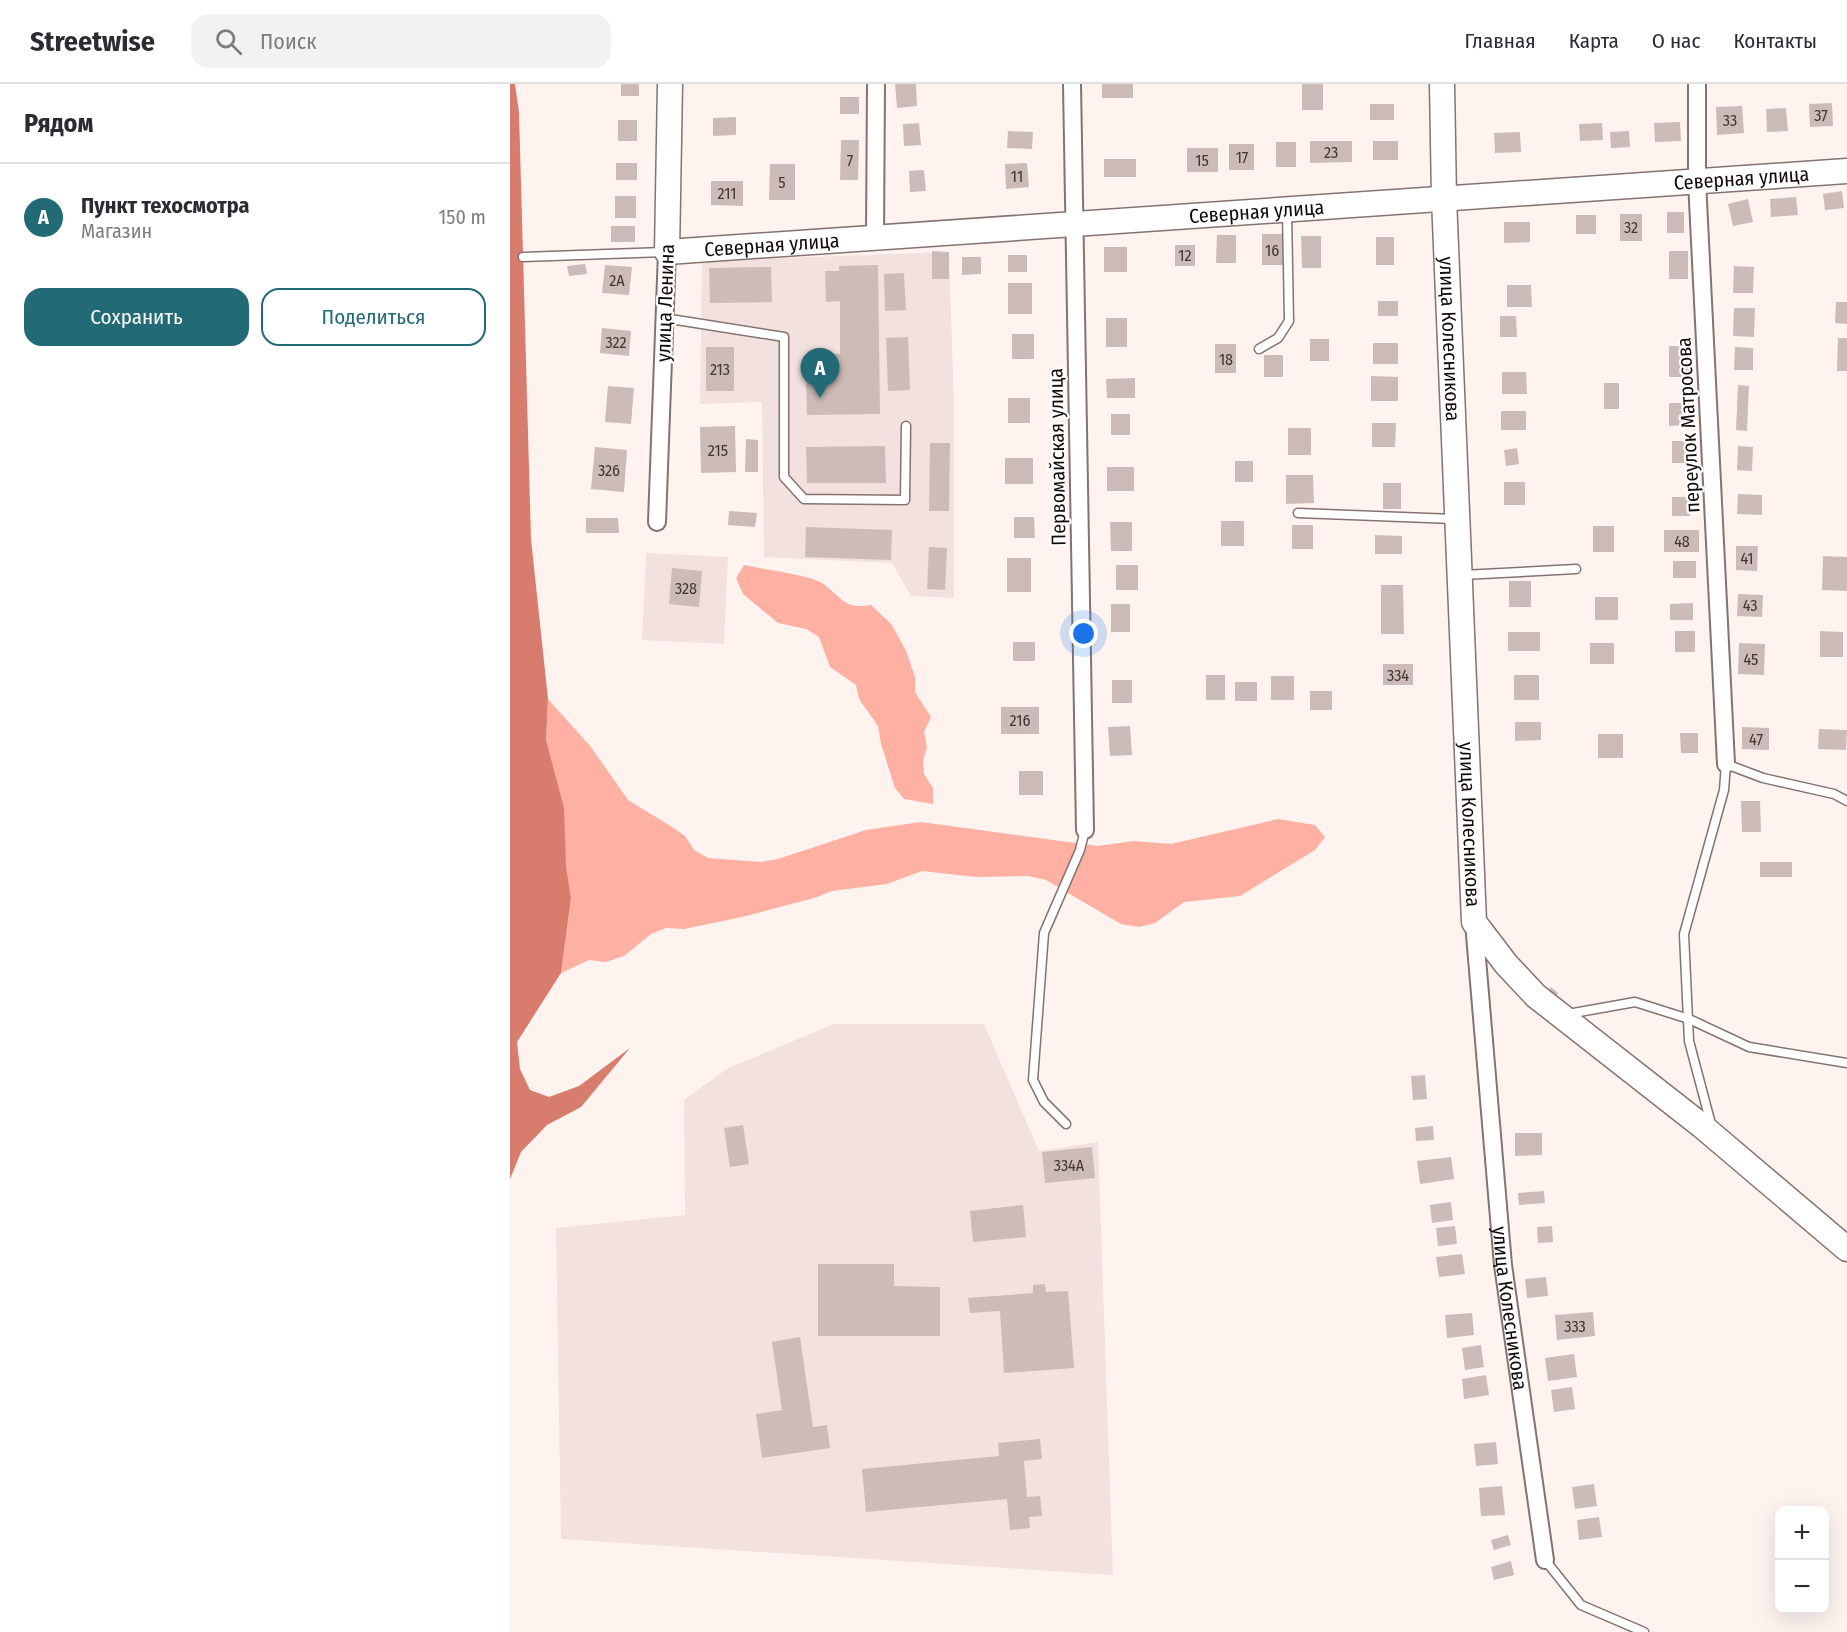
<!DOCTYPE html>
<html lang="ru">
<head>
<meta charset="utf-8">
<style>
	:root { --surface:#fff; --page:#f2f2f3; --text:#2b2b33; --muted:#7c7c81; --line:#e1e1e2; --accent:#216a76 }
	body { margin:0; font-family:"Fira Sans Condensed",sans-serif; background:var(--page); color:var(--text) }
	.controls { position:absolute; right:18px; bottom:18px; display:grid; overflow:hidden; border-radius:12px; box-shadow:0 6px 24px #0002 }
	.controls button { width:54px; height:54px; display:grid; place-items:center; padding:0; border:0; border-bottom:2px solid var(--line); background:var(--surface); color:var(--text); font:30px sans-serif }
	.you { position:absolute; left:574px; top:550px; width:21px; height:21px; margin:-15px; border:4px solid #fff; border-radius:50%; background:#1a73e8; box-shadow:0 0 0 9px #1a73e833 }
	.badge { display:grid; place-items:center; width:39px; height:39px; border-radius:50%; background:var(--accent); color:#fff; font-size:20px; font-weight:700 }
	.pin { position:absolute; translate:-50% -50px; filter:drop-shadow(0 2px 3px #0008) }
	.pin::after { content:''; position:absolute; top:32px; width:21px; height:18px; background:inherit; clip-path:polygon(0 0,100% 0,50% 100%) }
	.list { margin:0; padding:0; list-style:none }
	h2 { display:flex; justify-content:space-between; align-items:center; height:78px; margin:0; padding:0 24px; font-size:26px }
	h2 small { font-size:20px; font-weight:400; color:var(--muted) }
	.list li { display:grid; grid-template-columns:39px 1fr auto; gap:18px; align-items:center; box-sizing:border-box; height:108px; padding:0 24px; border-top:2px solid var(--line) }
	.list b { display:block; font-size:22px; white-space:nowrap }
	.list p { margin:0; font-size:20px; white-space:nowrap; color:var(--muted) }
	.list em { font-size:20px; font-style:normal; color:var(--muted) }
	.actions { display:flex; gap:12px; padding:18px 24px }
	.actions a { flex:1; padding:14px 0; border:2px solid var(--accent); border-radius:18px; text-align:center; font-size:21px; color:var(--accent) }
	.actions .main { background:var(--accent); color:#fff }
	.icon { flex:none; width:33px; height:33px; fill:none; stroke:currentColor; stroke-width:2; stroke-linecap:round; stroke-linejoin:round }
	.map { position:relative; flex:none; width:1337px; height:1548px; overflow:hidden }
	header { display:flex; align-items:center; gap:36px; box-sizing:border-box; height:84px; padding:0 30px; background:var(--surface); border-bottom:2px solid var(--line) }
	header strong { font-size:28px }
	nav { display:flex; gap:33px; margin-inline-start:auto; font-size:21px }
	.search { width:420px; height:54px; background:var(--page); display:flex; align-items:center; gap:15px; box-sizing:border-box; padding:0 21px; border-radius:18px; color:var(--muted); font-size:22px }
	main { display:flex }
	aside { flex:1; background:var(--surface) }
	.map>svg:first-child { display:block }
</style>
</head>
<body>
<header>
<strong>Streetwise</strong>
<div class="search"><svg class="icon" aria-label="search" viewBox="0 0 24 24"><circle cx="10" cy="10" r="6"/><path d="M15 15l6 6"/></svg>Поиск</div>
<nav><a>Главная</a><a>Карта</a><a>О нас</a><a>Контакты</a></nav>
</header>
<main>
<aside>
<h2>Рядом<small></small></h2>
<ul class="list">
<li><span class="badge">A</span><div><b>Пункт техосмотра</b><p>Магазин</p></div><em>150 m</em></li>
</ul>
<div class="actions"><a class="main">Сохранить</a><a>Поделиться</a></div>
</aside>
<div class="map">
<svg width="1337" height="1548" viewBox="0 0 1337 1548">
	<rect width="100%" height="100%" fill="#fff3f0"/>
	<g fill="#f2e1de">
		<path d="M439,168L444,324V514L401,512L382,479L254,473L252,318L190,320L192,177Z"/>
		<path d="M136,469L218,473L214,560L132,556Z"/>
		<path d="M324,940H474L529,1067L588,1058L603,1491L51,1455L46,1144L175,1131L174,1016L218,984Z"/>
	</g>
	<g fill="#feb1a3">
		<path d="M234,481C251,485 300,491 312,499C332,513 334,526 361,521L382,541L396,567L405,593V608L421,633L414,648L417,663L413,677L414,690L423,704V720L394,715L385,704L371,660L368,642L349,615L346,601L320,583L309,553L296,545L268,539L233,510L226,494Z"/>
		<path d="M38,615L81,663L118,716L162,743L175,752L184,766L198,774L251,778L268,775L356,746L411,738L588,762L623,757L661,760L768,735L805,741L815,753L805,766L730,812L674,818L645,839L629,843L611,840L536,796L518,792L466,793L412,787L377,800L322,807L304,814L232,833L174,845L156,844L141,850L114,872L96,878L79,876L51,889L61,814L36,656Z"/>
	</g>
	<path fill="#d87d6e" d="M0,0H5L9,28L21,455L38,615L36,656L54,724L56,782L61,814L51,889L7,958L10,985L20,1006L39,1013L69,1002L120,964L71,1023L37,1041L11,1068L0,1095Z"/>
	<g fill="#cdbbb7">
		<rect x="111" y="0" width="18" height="12"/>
		<path d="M385,0H406L407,22L387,24Z"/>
		<rect x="592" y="0" width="31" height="14"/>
		<rect x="792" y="0" width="21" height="26"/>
		<rect x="330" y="13" width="19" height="17"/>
		<path d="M1322,19L1323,42L1300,43L1299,20Z"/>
		<rect x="860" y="20" width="24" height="16"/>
		<path d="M1232,22L1234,49L1207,51L1206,23Z"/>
		<path d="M1276,24L1278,47L1257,48L1256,25Z"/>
		<path d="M226,33V51L203,52V34Z"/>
		<rect x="108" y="36" width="19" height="21"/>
		<path d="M1170,38L1171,57L1145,58L1144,39Z"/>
		<path d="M409,39L411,61L394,62L393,40Z"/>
		<path d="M1092,39L1093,56L1070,57L1069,40Z"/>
		<path d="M498,47L523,48L522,65L497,64Z"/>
		<path d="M1119,47L1120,63L1101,64L1100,48Z"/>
		<path d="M1010,48L1011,68L985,69L984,49Z"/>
		<path d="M331,56H349L348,96H330Z"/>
		<path d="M800,57H842V78L800,79Z"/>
		<rect x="863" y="57" width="25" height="19"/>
		<rect x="766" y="58" width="20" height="25"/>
		<rect x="719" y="60" width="25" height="26"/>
		<rect x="677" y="64" width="31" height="24"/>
		<rect x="594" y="75" width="32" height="18"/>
		<rect x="106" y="79" width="21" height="17"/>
		<path d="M517,79L519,103L496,105L495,80Z"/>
		<path d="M260,80H285V116H259Z"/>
		<path d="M414,86L416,107L400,108L399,87Z"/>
		<path d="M201,97H233V122L201,121Z"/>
		<path d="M1332,107L1334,124L1315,126L1313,110Z"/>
		<rect x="105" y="112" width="21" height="22"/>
		<path d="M1286,113L1288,131L1261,133L1260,115Z"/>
		<path d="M1238,115L1243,138L1223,142L1218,120Z"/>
		<rect x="1157" y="128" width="17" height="21"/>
		<rect x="1110" y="130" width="22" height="27"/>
		<rect x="1066" y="131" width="20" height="19"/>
		<path d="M994,138H1020V158L994,159Z"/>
		<rect x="101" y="142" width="24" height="16"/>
		<rect x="752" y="150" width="21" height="31"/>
		<path d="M707,151H726V179H706Z"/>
		<path d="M791,152H811V184H792Z"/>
		<rect x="866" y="153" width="18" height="28"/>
		<rect x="665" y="161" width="20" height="21"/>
		<rect x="594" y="163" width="23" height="25"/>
		<path d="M422,167L439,168V195H422Z"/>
		<rect x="1159" y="167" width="19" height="28"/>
		<rect x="498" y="171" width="19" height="17"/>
		<path d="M452,173H471V190L452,191Z"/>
		<path d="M75,180L77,190L59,192L57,182Z"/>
		<path d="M95,181L122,183L119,211L92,209Z"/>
		<path d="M368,181L370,330L297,331L296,295H314V270H330V217L316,218L315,187H329V182Z"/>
		<path d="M1224,182L1244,183L1243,209H1223Z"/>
		<path d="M261,183L262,218L200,219L199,184Z"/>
		<path d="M394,189L396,226L375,227L374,190Z"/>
		<rect x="498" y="199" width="24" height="31"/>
		<path d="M997,201H1021L1022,223H997Z"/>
		<rect x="868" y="217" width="20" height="15"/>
		<path d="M1326,218H1337V240L1325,239Z"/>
		<path d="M1224,224H1245L1244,253L1223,252Z"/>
		<path d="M990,232H1006L1007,253H990Z"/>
		<rect x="596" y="234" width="21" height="29"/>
		<path d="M92,244L121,247L119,272L90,269Z"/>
		<rect x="502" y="250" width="22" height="25"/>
		<path d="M398,253L400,306L378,307L376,254Z"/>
		<path d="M1328,254H1337V287H1327Z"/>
		<rect x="800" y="255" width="19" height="22"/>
		<rect x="863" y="259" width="25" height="21"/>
		<rect x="705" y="260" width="21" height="29"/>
		<rect x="1159" y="262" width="19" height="31"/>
		<rect x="196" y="263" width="28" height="44"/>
		<path d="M1225,263L1243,264V286H1224Z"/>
		<rect x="754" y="271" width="19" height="22"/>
		<path d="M992,288H1016L1017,310H992Z"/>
		<path d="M861,292L888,293V317H861Z"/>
		<path d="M625,294V314H597L596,295Z"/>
		<rect x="1094" y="299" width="15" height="26"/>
		<path d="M1228,301L1239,302L1237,347L1226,346Z"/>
		<path d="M98,302L124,304L121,340L95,338Z"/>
		<rect x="498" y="314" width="22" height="25"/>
		<path d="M1159,319H1177V341L1159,342Z"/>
		<rect x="991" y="327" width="25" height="19"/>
		<rect x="601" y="330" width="19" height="21"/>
		<path d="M862,339H886L885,363H862Z"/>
		<path d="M225,342L226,388L191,389L190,343Z"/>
		<rect x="778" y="344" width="23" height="27"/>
		<path d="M236,355L248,356V388H235Z"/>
		<rect x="1162" y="357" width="22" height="22"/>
		<path d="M420,359H440L439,427H419Z"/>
		<path d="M375,362L376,399H297L296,363Z"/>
		<path d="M1228,362L1243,363L1242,387L1227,386Z"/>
		<path d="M85,363L117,366L114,408L81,405Z"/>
		<path d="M1007,364L1009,380L996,382L994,366Z"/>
		<rect x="495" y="374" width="28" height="26"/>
		<rect x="725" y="377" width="18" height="21"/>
		<rect x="597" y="383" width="27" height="24"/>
		<path d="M776,391H803L804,419L776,420Z"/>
		<rect x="994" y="398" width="21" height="23"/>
		<rect x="873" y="399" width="18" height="26"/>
		<path d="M1228,410L1252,411V431L1227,430Z"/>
		<rect x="1162" y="413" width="18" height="19"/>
		<path d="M219,427L247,429L245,443L218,441Z"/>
		<path d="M504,433H524L525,454H504Z"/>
		<path d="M76,434H108L109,449H76Z"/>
		<rect x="711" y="437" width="23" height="25"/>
		<path d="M600,438H622V467H601Z"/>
		<rect x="782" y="441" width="21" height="24"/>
		<rect x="1083" y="442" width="21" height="26"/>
		<path d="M296,443L382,446L381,476L295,473Z"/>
		<rect x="1154" y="446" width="35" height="22"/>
		<path d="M865,451L892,452V470H865Z"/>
		<path d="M1226,462H1248L1247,487L1226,486Z"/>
		<path d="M419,463L437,464L435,506L417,505Z"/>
		<path d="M1313,472L1337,473V507L1312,506Z"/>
		<rect x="497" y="474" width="24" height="34"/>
		<rect x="1163" y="477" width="23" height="17"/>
		<rect x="606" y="481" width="22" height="25"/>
		<path d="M162,484L192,487L189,523L159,520Z"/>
		<rect x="999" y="497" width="22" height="26"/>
		<path d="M871,501H893L894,550H871Z"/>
		<path d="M1228,510L1253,511L1252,533L1227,532Z"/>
		<rect x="1085" y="513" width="23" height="23"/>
		<path d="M1183,519V536H1160V520Z"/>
		<rect x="601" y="520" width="19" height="28"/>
		<rect x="1165" y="547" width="20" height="21"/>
		<path d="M1310,547L1333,548V573H1310Z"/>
		<rect x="998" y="548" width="32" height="19"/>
		<rect x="503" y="558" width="22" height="19"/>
		<rect x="1080" y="559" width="24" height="21"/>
		<path d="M1229,559L1255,560L1254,591L1228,590Z"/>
		<rect x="873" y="580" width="30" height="21"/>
		<rect x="696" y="591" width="19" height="25"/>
		<rect x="1004" y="591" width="25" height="25"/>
		<rect x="761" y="592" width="23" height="24"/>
		<rect x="602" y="596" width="20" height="23"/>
		<rect x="725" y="598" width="22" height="19"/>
		<rect x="800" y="607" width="22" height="19"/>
		<rect x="491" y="623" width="38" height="27"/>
		<path d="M1005,638H1031V656L1005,657Z"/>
		<path d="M620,642L622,671L600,672L598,643Z"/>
		<path d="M1232,643L1259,644V666L1232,665Z"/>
		<path d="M1309,645L1337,646L1336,666L1308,665Z"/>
		<path d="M1170,649H1188V669H1171Z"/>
		<rect x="1088" y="650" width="25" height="24"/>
		<rect x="509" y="687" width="24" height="24"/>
		<path d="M1231,717H1250L1251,748H1232Z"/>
		<rect x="1250" y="778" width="32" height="15"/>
		<path d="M1041,903L1048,909L1044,914L1037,908Z"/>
		<path d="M915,991L917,1015L903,1016L901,992Z"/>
		<path d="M233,1041L239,1080L220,1083L214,1044Z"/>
		<path d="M923,1042L924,1056L906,1057L905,1044Z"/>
		<path d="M1005,1049H1032V1071L1005,1072Z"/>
		<path d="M582,1063L585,1094L535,1099L532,1068Z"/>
		<path d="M941,1073L944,1095L910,1100L907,1077Z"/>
		<path d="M1034,1107L1035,1119L1009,1121L1008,1109Z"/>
		<path d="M941,1118L943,1136L922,1139L920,1121Z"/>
		<path d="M513,1121L516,1153L463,1158L460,1127Z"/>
		<path d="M945,1142L947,1160L928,1162L926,1144Z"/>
		<path d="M1042,1142L1043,1158L1028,1159L1027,1143Z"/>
		<path d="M952,1170L955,1190L929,1193L926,1173Z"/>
		<path d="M308,1180H384V1202L430,1203V1252H308Z"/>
		<path d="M1036,1193L1038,1212L1017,1214L1015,1195Z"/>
		<path d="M535,1200L536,1208L558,1207L564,1284L494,1289L490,1227L460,1229L458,1214L523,1209V1201Z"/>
		<path d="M1083,1228L1085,1252L1047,1256L1045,1231Z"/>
		<path d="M962,1229L964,1251L937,1254L935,1231Z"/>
		<path d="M290,1253L303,1343L317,1341L320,1364L252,1374L246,1330L272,1326L262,1258Z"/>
		<path d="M971,1261L974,1283L955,1286L952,1264Z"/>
		<path d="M1064,1270L1067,1293L1038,1297L1035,1274Z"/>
		<path d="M976,1291L979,1311L954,1315L952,1295Z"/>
		<path d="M1062,1303L1065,1325L1044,1328L1041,1306Z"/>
		<path d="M530,1355L532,1375L514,1377L517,1413L530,1412L532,1432L519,1433L520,1444L500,1446L497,1415L356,1428L352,1385L489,1372L488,1359Z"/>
		<path d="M986,1358L988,1380L966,1382L964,1360Z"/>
		<path d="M1084,1400L1087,1422L1065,1425L1062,1403Z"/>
		<path d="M992,1402L995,1431L971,1432L969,1404Z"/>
		<path d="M1089,1433L1092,1453L1069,1456L1067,1436Z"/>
		<path d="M998,1451L1001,1461L984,1466L981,1456Z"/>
		<path d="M1001,1477L1004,1491L984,1496L981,1483Z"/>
	</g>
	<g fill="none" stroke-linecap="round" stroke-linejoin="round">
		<defs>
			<g id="lane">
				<path d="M13,173L154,168"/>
				<path d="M154,234L274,253V393L294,415L395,416L396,342"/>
				<path d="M749,265L768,254L779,237L777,127"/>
				<path d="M788,429L944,435"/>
				<path d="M953,491L1066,485"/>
				<path d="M1058,930L1125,918L1179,935L1239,963L1337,979"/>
				<path d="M556,1040L534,1018L523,996L534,849L570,766L575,746"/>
				<path d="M1201,1040L1179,957L1174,850L1214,706L1216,680L1253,694L1324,710L1337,717"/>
				<path d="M1035,1476L1071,1521L1134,1548"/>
			</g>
			<g id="street">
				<path d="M562,0L575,746"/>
				<path d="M1187,0V97L1216,680"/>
				<path d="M365,153L366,0"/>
				<path d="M147,438L157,168"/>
				<path id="s1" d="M964,839L993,1181L1035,1476"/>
			</g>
			<g id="secondary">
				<path id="s2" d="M160,0L157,168L1337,87"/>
				<path id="s3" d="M932,0L934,114L964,838L996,880L1026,912L1192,1042L1337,1165"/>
			</g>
		</defs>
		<use href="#lane" stroke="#84736f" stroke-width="11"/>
		<use href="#street" stroke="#84736f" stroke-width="20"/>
		<use href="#secondary" stroke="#84736f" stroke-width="27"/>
		<use href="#lane" stroke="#fff" stroke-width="8"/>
		<use href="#street" stroke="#fff" stroke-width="16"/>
		<use href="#secondary" stroke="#fff" stroke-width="24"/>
	</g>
	<g text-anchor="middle" stroke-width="4.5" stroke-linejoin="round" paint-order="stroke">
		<g font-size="16" fill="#3f3634">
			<text x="1311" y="37">37</text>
			<text x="1220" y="42">33</text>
			<text x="821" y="74">23</text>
			<text x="732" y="79">17</text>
			<text x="340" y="82">7</text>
			<text x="692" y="82">15</text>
			<text x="507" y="98">11</text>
			<text x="272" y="104">5</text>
			<text x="217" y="115">211</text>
			<text x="1121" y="149">32</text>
			<text x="762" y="172">16</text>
			<text x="675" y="177">12</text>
			<text x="107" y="202">2А</text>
			<text x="106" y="264">322</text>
			<text x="716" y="281">18</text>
			<text x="210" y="291">213</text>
			<text x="208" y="372">215</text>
			<text x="99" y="392">326</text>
			<text x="1172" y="463">48</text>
			<text x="1237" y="480">41</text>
			<text x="176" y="510">328</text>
			<text x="1240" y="527">43</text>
			<text x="1241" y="581">45</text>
			<text x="888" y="597">334</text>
			<text x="510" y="642">216</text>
			<text x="1246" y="661">47</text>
			<text x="559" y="1087">334А</text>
			<text x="1065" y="1248">333</text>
		</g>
		<g font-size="20" fill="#100a09" stroke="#fff">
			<text dy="7" stroke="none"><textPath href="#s2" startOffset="1245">Северная улица</textPath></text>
			<text dy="7" stroke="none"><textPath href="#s2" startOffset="759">Северная улица</textPath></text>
			<text dy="7" stroke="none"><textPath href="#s2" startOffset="273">Северная улица</textPath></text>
			<text transform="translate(155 219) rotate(-88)" y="7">улица Ленина</text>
			<text dy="7" stroke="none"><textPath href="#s3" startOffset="255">улица Колесникова</textPath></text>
			<text transform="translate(1178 341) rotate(-93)" y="7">переулок Матросова</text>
			<text transform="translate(547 373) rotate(-91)" y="7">Первомайская улица</text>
			<text dy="7" stroke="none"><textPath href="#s3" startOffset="741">улица Колесникова</textPath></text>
			<text dy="7" stroke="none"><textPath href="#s1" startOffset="387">улица Колесникова</textPath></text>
		</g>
	</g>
</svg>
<div class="controls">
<button>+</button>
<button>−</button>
</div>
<div class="you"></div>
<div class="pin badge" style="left:310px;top:314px">A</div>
</div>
</main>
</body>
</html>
